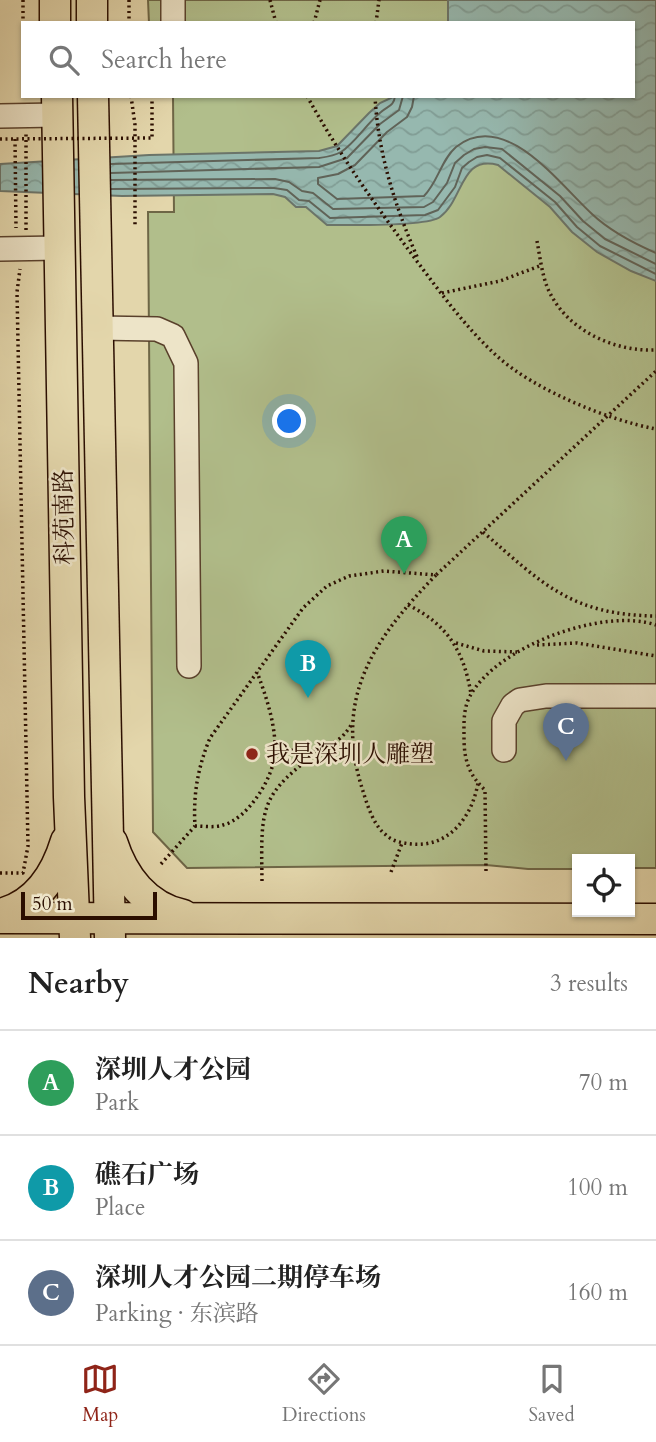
<!DOCTYPE html>
<html lang="en">
<head>
<meta charset="utf-8">
<style>
	:root { --surface:#fff; --page:#f2f2f2; --text:#222; --muted:#767676; --line:#e0e0e0; --accent:#8f2418 }
	body { margin:0; font-family:Cardo,"Noto Serif SC",serif; background:var(--page); color:var(--text) }
	.controls { position:absolute; right:21px; bottom:21px; display:grid; overflow:hidden; border-radius:0px; box-shadow:0 2px 5px #0004 }
	.controls button { width:63px; height:63px; display:grid; place-items:center; padding:0; border:0; border-bottom:2px solid var(--line); background:var(--surface); color:var(--text); font:35px sans-serif }
	.scale { position:absolute; left:21px; bottom:18px; width:136px; box-sizing:border-box; padding-left:7px; border:4px solid #2b0e00; border-top:0; font-size:19px; line-height:24px; white-space:nowrap; color:#2b0e00; -webkit-text-stroke:5px #ede4c8; paint-order:stroke }
	.you { position:absolute; left:290px; top:422px; width:24px; height:24px; margin:-18px; border:5px solid #fff; border-radius:50%; background:#1a73e8; box-shadow:0 0 0 10px #1a73e833 }
	.badge { display:grid; place-items:center; width:46px; height:46px; border-radius:50%; background:var(--accent); color:#fff; font-size:23px; font-weight:700 }
	.pin { position:absolute; translate:-50% -58px; filter:drop-shadow(0 2px 4px #0008) }
	.pin::after { content:''; position:absolute; top:37px; width:24px; height:21px; background:inherit; clip-path:polygon(0 0,100% 0,50% 100%) }
	.list { margin:0; padding:0; list-style:none }
	h2 { display:flex; justify-content:space-between; align-items:center; height:91px; margin:0; padding:0 28px; font-size:30px }
	h2 small { font-size:23px; font-weight:400; color:var(--muted) }
	.list li { display:grid; grid-template-columns:46px 1fr auto; gap:21px; align-items:center; box-sizing:border-box; height:105px; padding:0 28px; border-top:2px solid var(--line) }
	.list b { display:block; font-size:26px; white-space:nowrap }
	.list p { margin:0; font-size:23px; white-space:nowrap; color:var(--muted) }
	.list em { font-size:23px; font-style:normal; color:var(--muted) }
	.icon { flex:none; width:38px; height:38px; fill:none; stroke:currentColor; stroke-width:2; stroke-linecap:round; stroke-linejoin:round }
	.map { position:relative; flex:none; width:656px; height:938px; overflow:hidden }
	.search { position:absolute; background:var(--surface); box-shadow:0 2px 5px #0004; left:21px; right:21px; top:21px; height:77px; display:flex; align-items:center; gap:18px; box-sizing:border-box; padding:0 24px; border-radius:0px; color:var(--muted); font-size:26px }
	.sheet { height:406px; background:var(--surface) }
	nav { display:flex; justify-content:space-around; align-items:center; box-sizing:border-box; height:98px; border-top:2px solid var(--line); background:var(--surface); font-size:19px; color:var(--muted) }
	nav a { display:grid; justify-items:center; gap:4px }
	nav .on { color:var(--accent) }
	.map>svg:first-child { display:block }
</style>
</head>
<body>
<div class="map">
<svg width="656" height="938" viewBox="0 0 656 938">
	<defs>
		<pattern id="water-waves" width="16" height="10" patternUnits="userSpaceOnUse" patternTransform="scale(1.75)"><rect width="16" height="10" fill="#96b8af"/><path d="M0 5q4-4 8 0t8 0" fill="none" stroke="#819d95"/></pattern>
	</defs>
	<rect width="100%" height="100%" fill="#e3d6ab"/>
	<filter id="stains"><feTurbulence type="fractalNoise" baseFrequency=".00286" numOctaves="4"/><feColorMatrix values="0 0 0 0 .2 0 0 0 0 .09 0 0 0 0 .02 0 0 0 .5 -.17"/></filter>
	<radialGradient id="worn" r=".72"><stop offset=".6" stop-color="#630" stop-opacity="0"/><stop offset="1" stop-color="#630" stop-opacity=".3"/></radialGradient>
	<path fill="#b1be8b" stroke="#6e6646" stroke-width="2" d="M148,0H656V868H630V859H577V869H528L486,865L187,868L153,832L148,212H174L173,96H633V23H149Z"/>
	<path fill="url(#water-waves)" stroke="#6b7469" stroke-width="2" d="M448,0H656V281L631,271L597,252L572,232L550,207L498,165C460,155 464,199 440,217C427,227 347,225 327,225L306,207H296L285,197L273,194L122,196L0,191V164L149,155L319,151L337,146L369,113L380,103L395,96H633V23H448Z"/>
	<g fill="none" stroke-linecap="round" stroke-linejoin="round">
		<g stroke="#606358" stroke-width="2">
			<path d="M414,96L412,107L407,117L387,132L355,165L338,174L318,178V184L337,199L424,196C438,182 441,160 456,147C505,108 560,185 592,214C610,231 633,243 656,253"/>
			<path d="M111,164L319,158C326,157 334,156 341,152C356,142 366,124 381,112C388,106 394,106 395,96"/>
			<path d="M111,173L319,167L347,158L380,124L399,110L403,96"/>
			<path d="M111,180L275,179L289,182L302,191L313,193L333,209L424,207L433,202L447,183L455,163L464,155L474,149L485,147L502,149L560,196L583,221L605,239L656,264"/>
			<path d="M111,189L274,188L287,190L299,200L309,201L330,218L425,215L438,210L455,187L462,168L469,162L477,157L487,155L500,158L555,202L577,227L600,246L656,274"/>
		</g>
		<defs>
			<g id="minor">
				<path d="M173,0V23"/>
				<path d="M0,116L57,115"/>
				<path d="M0,249L59,248"/>
				<path d="M98,328L157,329L173,336L186,363L189,666"/>
				<path d="M504,750V721L513,705L520,700L546,696H656"/>
			</g>
			<g id="major">
				<path d="M55,0V23"/>
				<path d="M92,0V23"/>
				<path d="M57,96L69,797L75,938"/>
				<path d="M93,96L110,938"/>
				<path d="M112,842C123,877 146,907 183,915"/>
				<path d="M0,914C37,905 56,874 66,841"/>
				<path d="M0,918L656,919"/>
			</g>
		</defs>
		<use href="#minor" stroke="#59402b" stroke-width="26"/>
		<use href="#major" stroke="#2b0e00" stroke-width="33"/>
		<g stroke="#2b0e00" stroke-width="3.5" stroke-dasharray="2 3.5" stroke-linecap="butt">
			<path d="M23,0V23"/>
			<path d="M129,0V23"/>
			<path d="M270,0L276,23"/>
			<path d="M314,23L320,0"/>
			<path d="M376,23L379,0"/>
			<path d="M131,96L135,125V227"/>
			<path d="M152,96V138"/>
			<path d="M307,96C340,156 379,210 419,264C443,296 468,330 498,357C535,390 608,420 656,429"/>
			<path d="M375,96C378,154 395,206 418,259"/>
			<path d="M15,139L16,228"/>
			<path d="M26,230V133"/>
			<path d="M537,241C540,257 542,275 548,289C566,330 614,352 656,350"/>
			<path d="M442,293L500,281L542,265"/>
			<path d="M483,532C543,584 571,615 656,616"/>
			<path d="M436,575C375,638 333,696 362,788C367,804 373,825 386,835C392,841 402,843 411,844C449,848 472,817 478,783"/>
			<path d="M408,605C447,624 464,651 471,694"/>
			<path d="M456,643L484,651L517,652"/>
			<path d="M537,645L577,643L656,656"/>
			<path d="M275,750C305,750 334,754 351,725"/>
			<path d="M195,826C204,826 215,828 223,825C248,819 274,777 275,752C276,725 266,696 257,672"/>
			<path d="M161,864L195,826C193,794 198,767 210,738L303,608L327,586L349,576L384,571L436,575L656,371"/>
			<path d="M486,871L485,790C469,775 464,760 464,738C464,724 463,709 470,696C497,646 604,607 656,625"/>
			<path d="M391,872L402,843"/>
			<path d="M0,873H23L28,846L17,292L20,269"/>
			<path d="M262,881C261,806 259,795 322,749"/>
		</g>
		<use href="#minor" stroke="#ede4c8" stroke-width="23"/>
		<use href="#major" stroke="#e3d6ab" stroke-width="30"/>
		<path stroke="#2b0e00" stroke-width="3.5" stroke-dasharray="2 3.5" stroke-linecap="butt" d="M0,139L152,138"/>
	</g>
	<circle fill="#8f2418" stroke="#ede4c8" stroke-width="2.5" cx="252" cy="754" r="7"/>
	<g text-anchor="middle" stroke-width="5" stroke-linejoin="round" paint-order="stroke">
		<g font-size="24" fill="#2b0e00" stroke="#ede4c8">
			<text transform="translate(64 517) rotate(-91)" y="8">科苑南路</text>
		</g>
		<g font-size="24" fill="#2b0e00" stroke="#ede4c8" text-anchor="start">
			<text x="266" y="762">我是深圳人雕塑</text>
		</g>
	</g>
	<rect width="100%" height="100%" filter="url(#stains)"/>
	<rect width="100%" height="100%" fill="url(#worn)"/>
</svg>
<div class="controls">
<button><svg class="icon" aria-label="locate" viewBox="0 0 24 24"><circle cx="12" cy="12" r="6"/><path d="M12 2v4M12 18v4M2 12h4M18 12h4"/></svg></button>
</div>
<div class="scale">50 m</div>
<div class="you"></div>
<div class="pin badge" style="left:404px;top:574px;background:#2e9e5b">A</div>
<div class="pin badge" style="left:308px;top:698px;background:#0f9aa8">B</div>
<div class="pin badge" style="left:566px;top:761px;background:#5c6f8a">C</div>
<div class="search"><svg class="icon" aria-label="search" viewBox="0 0 24 24"><circle cx="10" cy="10" r="6"/><path d="M15 15l6 6"/></svg>Search here</div>
</div>
<section class="sheet">
<h2>Nearby<small>3 results</small></h2>
<ul class="list">
<li><span class="badge" style="background:#2e9e5b">A</span><div><b>深圳人才公园</b><p>Park</p></div><em>70 m</em></li>
<li><span class="badge" style="background:#0f9aa8">B</span><div><b>礁石广场</b><p>Place</p></div><em>100 m</em></li>
<li><span class="badge" style="background:#5c6f8a">C</span><div><b>深圳人才公园二期停车场</b><p>Parking · 东滨路</p></div><em>160 m</em></li>
</ul>
</section>
<nav>
<a class="on"><svg class="icon" aria-label="map" viewBox="0 0 24 24"><path d="M3 6l6-2 6 2 6-2v14l-6 2-6-2-6 2zM9 4v14M15 6v14"/></svg>Map</a>
<a><svg class="icon" aria-label="directions" viewBox="0 0 24 24"><path d="M12 3l9 9-9 9-9-9zM9 14v-3h6M13 9l2 2-2 2"/></svg>Directions</a>
<a><svg class="icon" aria-label="saved" viewBox="0 0 24 24"><path d="M7 4h10v16l-5-4-5 4z"/></svg>Saved</a>
</nav>
</body>
</html>
